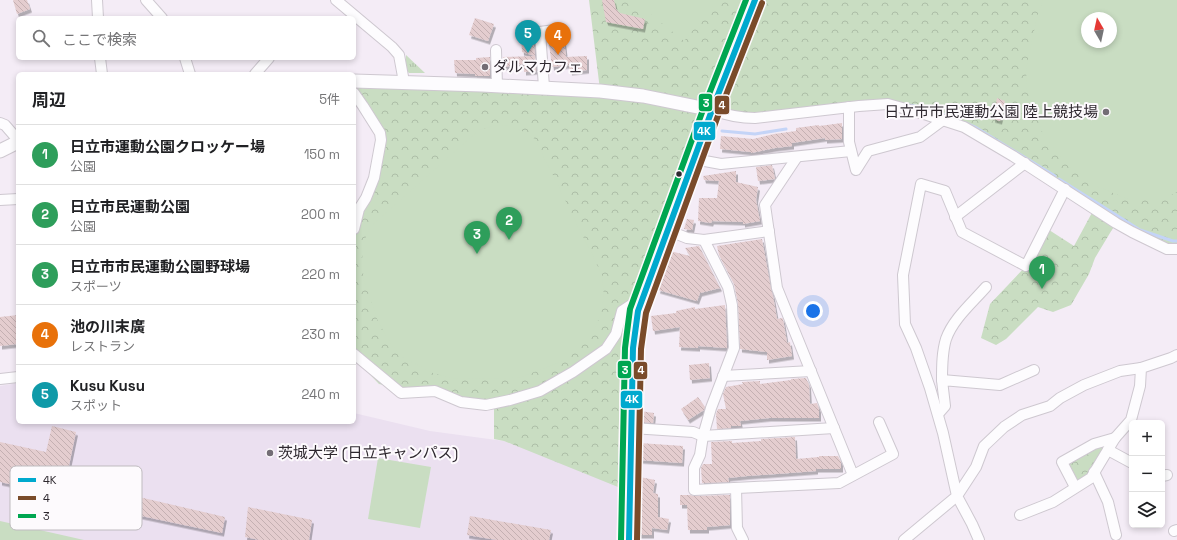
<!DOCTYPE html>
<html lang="ja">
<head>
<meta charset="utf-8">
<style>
	:root { --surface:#fff; --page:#f2f2f2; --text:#202124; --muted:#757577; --line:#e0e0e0; --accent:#736d75 }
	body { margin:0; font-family:"Space Grotesk","Noto Sans JP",sans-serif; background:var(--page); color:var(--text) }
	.controls { position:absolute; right:12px; bottom:12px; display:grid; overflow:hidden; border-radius:6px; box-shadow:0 2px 6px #0003 }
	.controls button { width:36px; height:36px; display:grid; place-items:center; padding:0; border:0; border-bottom:1px solid var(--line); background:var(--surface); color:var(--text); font:20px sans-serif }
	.compass { position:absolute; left:1081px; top:12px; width:36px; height:36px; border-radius:50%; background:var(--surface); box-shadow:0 2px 6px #0003; rotate:351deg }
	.you { position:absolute; left:813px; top:311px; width:14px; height:14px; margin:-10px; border:3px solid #fff; border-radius:50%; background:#1a73e8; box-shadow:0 0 0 6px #1a73e833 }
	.badge { display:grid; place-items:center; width:26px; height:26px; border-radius:50%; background:var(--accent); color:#fff; font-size:13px; font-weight:700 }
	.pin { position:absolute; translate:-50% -33px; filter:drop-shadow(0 1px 2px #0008) }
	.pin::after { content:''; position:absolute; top:21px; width:14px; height:12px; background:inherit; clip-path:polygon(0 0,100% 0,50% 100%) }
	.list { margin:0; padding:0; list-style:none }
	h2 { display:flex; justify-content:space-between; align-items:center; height:52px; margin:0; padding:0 16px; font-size:17px }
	h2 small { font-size:13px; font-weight:400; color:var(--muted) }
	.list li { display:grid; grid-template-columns:26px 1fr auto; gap:12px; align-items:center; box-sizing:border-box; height:60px; padding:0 16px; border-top:1px solid var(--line) }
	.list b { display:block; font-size:15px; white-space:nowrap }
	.list p { margin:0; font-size:13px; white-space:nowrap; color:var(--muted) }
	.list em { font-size:13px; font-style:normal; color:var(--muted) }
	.icon { flex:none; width:22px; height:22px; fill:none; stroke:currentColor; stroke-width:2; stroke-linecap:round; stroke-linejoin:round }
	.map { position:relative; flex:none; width:1177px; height:540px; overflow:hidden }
	.search { position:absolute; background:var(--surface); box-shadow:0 2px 6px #0003; left:16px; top:16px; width:340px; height:44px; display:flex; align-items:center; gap:10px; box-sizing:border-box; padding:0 14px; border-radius:6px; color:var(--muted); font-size:15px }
	.panel { position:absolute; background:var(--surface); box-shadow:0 2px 6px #0003; left:16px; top:72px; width:340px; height:352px; border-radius:6px }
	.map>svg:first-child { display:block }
</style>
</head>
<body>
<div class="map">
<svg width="1177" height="540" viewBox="0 0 1177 540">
	<defs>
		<pattern id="grass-tufts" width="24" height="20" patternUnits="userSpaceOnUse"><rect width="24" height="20" fill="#c9ddc2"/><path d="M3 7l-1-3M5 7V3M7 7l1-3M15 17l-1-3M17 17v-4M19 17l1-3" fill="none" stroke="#adbea7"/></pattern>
		<pattern id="park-crowns" width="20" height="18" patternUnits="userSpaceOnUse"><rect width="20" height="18" fill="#c9ddc2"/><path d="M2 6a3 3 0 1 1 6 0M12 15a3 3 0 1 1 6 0" fill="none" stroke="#adbea7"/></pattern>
		<pattern id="building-back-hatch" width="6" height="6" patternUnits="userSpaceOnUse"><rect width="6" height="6" fill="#e4cdcf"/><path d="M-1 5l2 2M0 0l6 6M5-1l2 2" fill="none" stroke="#c4b0b2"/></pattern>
		<filter id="shadow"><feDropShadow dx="2" dy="3.5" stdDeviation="0" flood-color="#0004"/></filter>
	</defs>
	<rect width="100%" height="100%" fill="#f4ecf6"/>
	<path fill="#ebe0f0" d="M18,383V422H354V413L430,431L504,441L574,466L619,487L616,540H0V386Z"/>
	<path fill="url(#grass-tufts)" d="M406,55L425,73H409L405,69Z"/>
	<g fill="url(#park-crowns)" fill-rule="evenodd">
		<path d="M589,0H1177V249L1116,223L1095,258L1089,274L1071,305L1053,312L1038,307L1006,339L996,345L981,338L990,304L1026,266L1046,228L1074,246L1094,209L964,127L888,104L755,118L712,110L638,311L625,329L620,358L618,487L504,441L494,439V409L487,403L418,392L379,384L354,358V224L370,188L380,133L354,91V81L600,90ZM1087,18H1111V42H1087Z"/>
		<path d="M1115,438L1094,472L1075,487L1062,462Z"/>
	</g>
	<g fill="#c9ddc2" fill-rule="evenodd">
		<path d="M642,0H718L684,41L638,4Z"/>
		<path d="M1043,0H1177V192L1163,199H1128L1096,186L1067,165L1043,134L1027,90L1026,69L1037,17ZM1087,18H1111V42H1087Z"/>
		<path d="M507,125L522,131L535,139L602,275L604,296L601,314L593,331L563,361L521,377L500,379L452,378L433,373L400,356L387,338L377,319L370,298L364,281L362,263L363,244L370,227L479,130L493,126Z"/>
		<path d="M378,458L431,467L420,528L368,519Z"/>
		<path d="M0,521L84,540H0Z"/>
	</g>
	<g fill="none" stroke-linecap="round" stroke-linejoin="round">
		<g stroke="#c4d4f7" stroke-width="3">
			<path d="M909,105L929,109L961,121"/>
			<path d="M966,123L975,127L1055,176"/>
			<path d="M722,131L755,134L786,129"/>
			<path d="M1059,179L1140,230L1173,241H1177"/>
		</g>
	</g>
	<g fill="url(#building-back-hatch)" filter="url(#shadow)">
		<path d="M13,0H27L30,9L17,14Z"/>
		<path d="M602,0H614L616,9L620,13L645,19L643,29L606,22Z"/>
		<path d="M475,18L494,24L488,41L469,35Z"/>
		<path d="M532,20L533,37L535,56L522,52L521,35H523L521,21Z"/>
		<path d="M564,41L566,57L587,56V70L570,72L569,65L552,67L549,44Z"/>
		<path d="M535,56L536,71L524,72V64L503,67V57Z"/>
		<path d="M490,57V76H475V74L455,73L454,60H476V58Z"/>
		<path d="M997,98L1005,101L1000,121L993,119Z"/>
		<path d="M842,123V139L825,140V138L792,143V146L775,148L751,153V152L720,149L721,136L753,139L774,134L796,131V128L819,125V126Z"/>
		<path d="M772,165L775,179L758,181L756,167Z"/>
		<path d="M736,171V182L758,187L756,200L760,221L743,224V222L712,221L711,223L698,221L699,198H717L719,181L704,180L703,176Z"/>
		<path d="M687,219L694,220L692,230L684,229Z"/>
		<path d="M762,239L771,289L773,296L777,319L782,318L783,319L787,343L790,342L792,356L767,360V352L740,349L738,304L734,284L719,255L717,246Z"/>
		<path d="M699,246L720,288L700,293L697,301L658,290L670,251L690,256L685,248Z"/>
		<path d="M725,305L727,348L698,346V348L679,347L680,327L653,331L651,316L676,313V311L695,307V309Z"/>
		<path d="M18,315V344L0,346V317Z"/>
		<path d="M709,363L710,378L690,380L689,365Z"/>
		<path d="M806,378L809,385L810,404L817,403L819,409V418H769L740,421L741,426H731V428L717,429L716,414L718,409H726L723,394L726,387L743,384L742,382L760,381V384L791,380V379Z"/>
		<path d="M698,397L705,407L704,410L688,420L681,409Z"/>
		<path d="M640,411L654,413L653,423L639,422Z"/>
		<path d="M52,426L76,432L66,480L225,517L222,533L37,494L38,490L0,482V442L46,452Z"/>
		<path d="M795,437L796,459L819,457V456H838L841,462V469H816V471L747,476L728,478L729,482L702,483L701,468L703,464H712L711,442L732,441V443L761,441V439Z"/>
		<path d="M640,443L683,446L682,463L639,460Z"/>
		<path d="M640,477L655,480L653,493L658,494V517L669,519L667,530L652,528V535H639L638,491Z"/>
		<path d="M680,495H690L694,496L730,495V525L707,527V530H688L687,505H680Z"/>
		<path d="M248,507L312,520L309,540H259L245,537Z"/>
		<path d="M470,516L551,530L549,540H497L467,535Z"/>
	</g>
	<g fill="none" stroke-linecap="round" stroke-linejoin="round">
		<defs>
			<g id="minor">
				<path d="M97,0L98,18"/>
				<path d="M146,0L162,18"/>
				<path d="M336,0L392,47L399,55L404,82"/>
				<path d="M496,50L497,86"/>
				<path d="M100,58L102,74"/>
				<path d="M185,58L190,74"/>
				<path d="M255,74L269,58"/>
				<path d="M544,87L540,32L562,29"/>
				<path d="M354,93L363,106L380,133L381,140L374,178L366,198L359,209L354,229"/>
				<path d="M849,107V142L856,170L868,151L920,137L943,120"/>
				<path d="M712,110C726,115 739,118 755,118L859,106L888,104L924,114L964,127L1013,156L1116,223L1132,232L1167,249H1177"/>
				<path d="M0,123L5,125L18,140"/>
				<path d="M797,157L765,205L777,288L853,475"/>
				<path d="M694,159L721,164L851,151"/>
				<path d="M0,200L18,199"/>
				<path d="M955,217L1025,163"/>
				<path d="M667,230L687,238L704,240L769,231"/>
				<path d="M704,240L728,287L732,305L734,348L711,408L703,436L700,455L694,468V490L839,483L893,454L879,422"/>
				<path d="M354,354L401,393L435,391L461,402L486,405L510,400L540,391L573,372L606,349L616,334L622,311L631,305L640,302"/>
				<path d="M723,376L811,371"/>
				<path d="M0,379L18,377"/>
				<path d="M942,380C942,366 942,352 946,339C953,319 972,303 986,287"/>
				<path d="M938,414L945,406L942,380L1000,385L1034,370"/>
				<path d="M632,428L693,432L703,436L834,428"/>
				<path d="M1108,450L1132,463"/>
				<path d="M1094,472L1108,502L1116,535"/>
				<path d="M1162,476L1167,475"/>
				<path d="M1075,487L1062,462L1094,444L1115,438"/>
				<path d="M736,488L737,528L743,540"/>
				<path d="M1020,515L1053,502L1091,478L1115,438L1131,420L1140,386L1141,368L1171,358L1177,355"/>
				<path d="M1174,531L1177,530"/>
				<path d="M904,540L957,496L943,433L930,388L916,348L905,324L903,275L921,184L945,191L962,232L1026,266L1065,189"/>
				<path d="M979,540L972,524L957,496L976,467L984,446L1004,427L1022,415L1050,406L1060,398L1084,385L1120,371L1141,368"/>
			</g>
			<g id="tertiary">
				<path d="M354,81L482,85L600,91L643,96L712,110"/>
				<path d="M0,151L18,142"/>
				<path d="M629,540L633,348L638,311L712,110L755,0"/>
			</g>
		</defs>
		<use href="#minor" stroke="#cec8d0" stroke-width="12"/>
		<use href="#tertiary" stroke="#cec8d0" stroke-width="15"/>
		<use href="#minor" stroke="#fdfcfe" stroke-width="10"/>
		<use href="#tertiary" stroke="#fdfcfe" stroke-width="13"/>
		<defs>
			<path id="bus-1" d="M629,540L633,348L638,311L712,110L755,0"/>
			<path id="bus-2" d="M637,540L641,349L646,313L719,113L762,3"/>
			<path id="bus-3" d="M621,540L625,348L630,309L704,107L746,0"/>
		</defs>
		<use href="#bus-1" stroke="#fdfafd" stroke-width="9"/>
		<use href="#bus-2" stroke="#fdfafd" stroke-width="9"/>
		<use href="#bus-3" stroke="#fdfafd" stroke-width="9"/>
		<use href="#bus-1" stroke="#00a9ce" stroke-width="6"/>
		<use href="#bus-2" stroke="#7a4b2a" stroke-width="6"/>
		<use href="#bus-3" stroke="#00a651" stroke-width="6"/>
	</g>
	<g fill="#736d75" stroke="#fdfafd" stroke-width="1.5">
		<circle cx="485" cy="67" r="4"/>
		<circle cx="1106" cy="112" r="4"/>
		<circle cx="270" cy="453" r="4"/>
	</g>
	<circle fill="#2e282f" stroke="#fdfafd" stroke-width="1.5" cx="679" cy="174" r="3.5"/>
	<g text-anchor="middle" stroke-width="4" stroke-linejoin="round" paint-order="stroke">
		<g font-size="15" fill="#2e282f" stroke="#fdfafd" text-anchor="start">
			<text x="493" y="72">ダルマカフェ</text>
			<text x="1098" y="117" text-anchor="end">日立市市民運動公園 陸上競技場</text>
			<text x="278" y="458">茨城大学 (日立キャンパス)</text>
		</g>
	</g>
	<rect x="10" y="466" width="132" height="64" rx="6" fill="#fdfafd" stroke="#bfbbbf" stroke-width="1"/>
	<rect x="18" y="478" width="18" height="4" fill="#00a9ce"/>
	<rect x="18" y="496" width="18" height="4" fill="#7a4b2a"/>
	<rect x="18" y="514" width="18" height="4" fill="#00a651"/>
	<g font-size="11" fill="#2e282f">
		<text x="43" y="484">4K</text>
		<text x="43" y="502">4</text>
		<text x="43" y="520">3</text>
	</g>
	<g stroke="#fdfafd" stroke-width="1.5">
		<rect x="698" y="93" width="15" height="19" rx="4" fill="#00a651"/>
		<rect x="714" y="95" width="16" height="20" rx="4" fill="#7a4b2a"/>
		<rect x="693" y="121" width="23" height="20" rx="4" fill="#00a9ce"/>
		<rect x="617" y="360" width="15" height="19" rx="4" fill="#00a651"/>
		<rect x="633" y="361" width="15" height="19" rx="4" fill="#7a4b2a"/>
		<rect x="620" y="390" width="23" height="19" rx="4" fill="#00a9ce"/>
	</g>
	<g font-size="11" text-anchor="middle" font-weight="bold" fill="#fff">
		<text x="706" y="107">3</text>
		<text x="722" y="109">4</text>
		<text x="704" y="135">4K</text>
		<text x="625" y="374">3</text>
		<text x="641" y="374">4</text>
		<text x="632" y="403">4K</text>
	</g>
</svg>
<div class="controls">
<button>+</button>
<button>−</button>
<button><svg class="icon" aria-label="layers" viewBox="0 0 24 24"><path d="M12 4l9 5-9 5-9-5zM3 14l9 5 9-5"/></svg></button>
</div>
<svg class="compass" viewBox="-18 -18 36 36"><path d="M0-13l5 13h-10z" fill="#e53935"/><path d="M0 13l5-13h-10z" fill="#757577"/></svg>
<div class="you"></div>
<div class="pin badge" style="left:1042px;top:289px;background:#2e9e5b">1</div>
<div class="pin badge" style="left:509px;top:240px;background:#2e9e5b">2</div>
<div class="pin badge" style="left:477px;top:254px;background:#2e9e5b">3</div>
<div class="pin badge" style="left:558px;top:55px;background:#e8710a">4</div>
<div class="pin badge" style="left:528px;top:53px;background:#0f9aa8">5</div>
<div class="search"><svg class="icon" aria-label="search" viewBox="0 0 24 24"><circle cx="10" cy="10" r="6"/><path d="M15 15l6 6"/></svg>ここで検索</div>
<section class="panel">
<h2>周辺<small>5件</small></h2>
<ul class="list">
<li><span class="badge" style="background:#2e9e5b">1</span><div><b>日立市運動公園クロッケー場</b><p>公園</p></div><em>150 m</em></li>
<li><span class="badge" style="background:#2e9e5b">2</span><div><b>日立市民運動公園</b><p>公園</p></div><em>200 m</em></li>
<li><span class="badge" style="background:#2e9e5b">3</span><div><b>日立市市民運動公園野球場</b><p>スポーツ</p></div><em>220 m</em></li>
<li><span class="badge" style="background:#e8710a">4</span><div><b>池の川末廣</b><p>レストラン</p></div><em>230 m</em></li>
<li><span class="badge" style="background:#0f9aa8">5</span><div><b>Kusu Kusu</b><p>スポット</p></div><em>240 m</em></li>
</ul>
</section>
</div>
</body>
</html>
